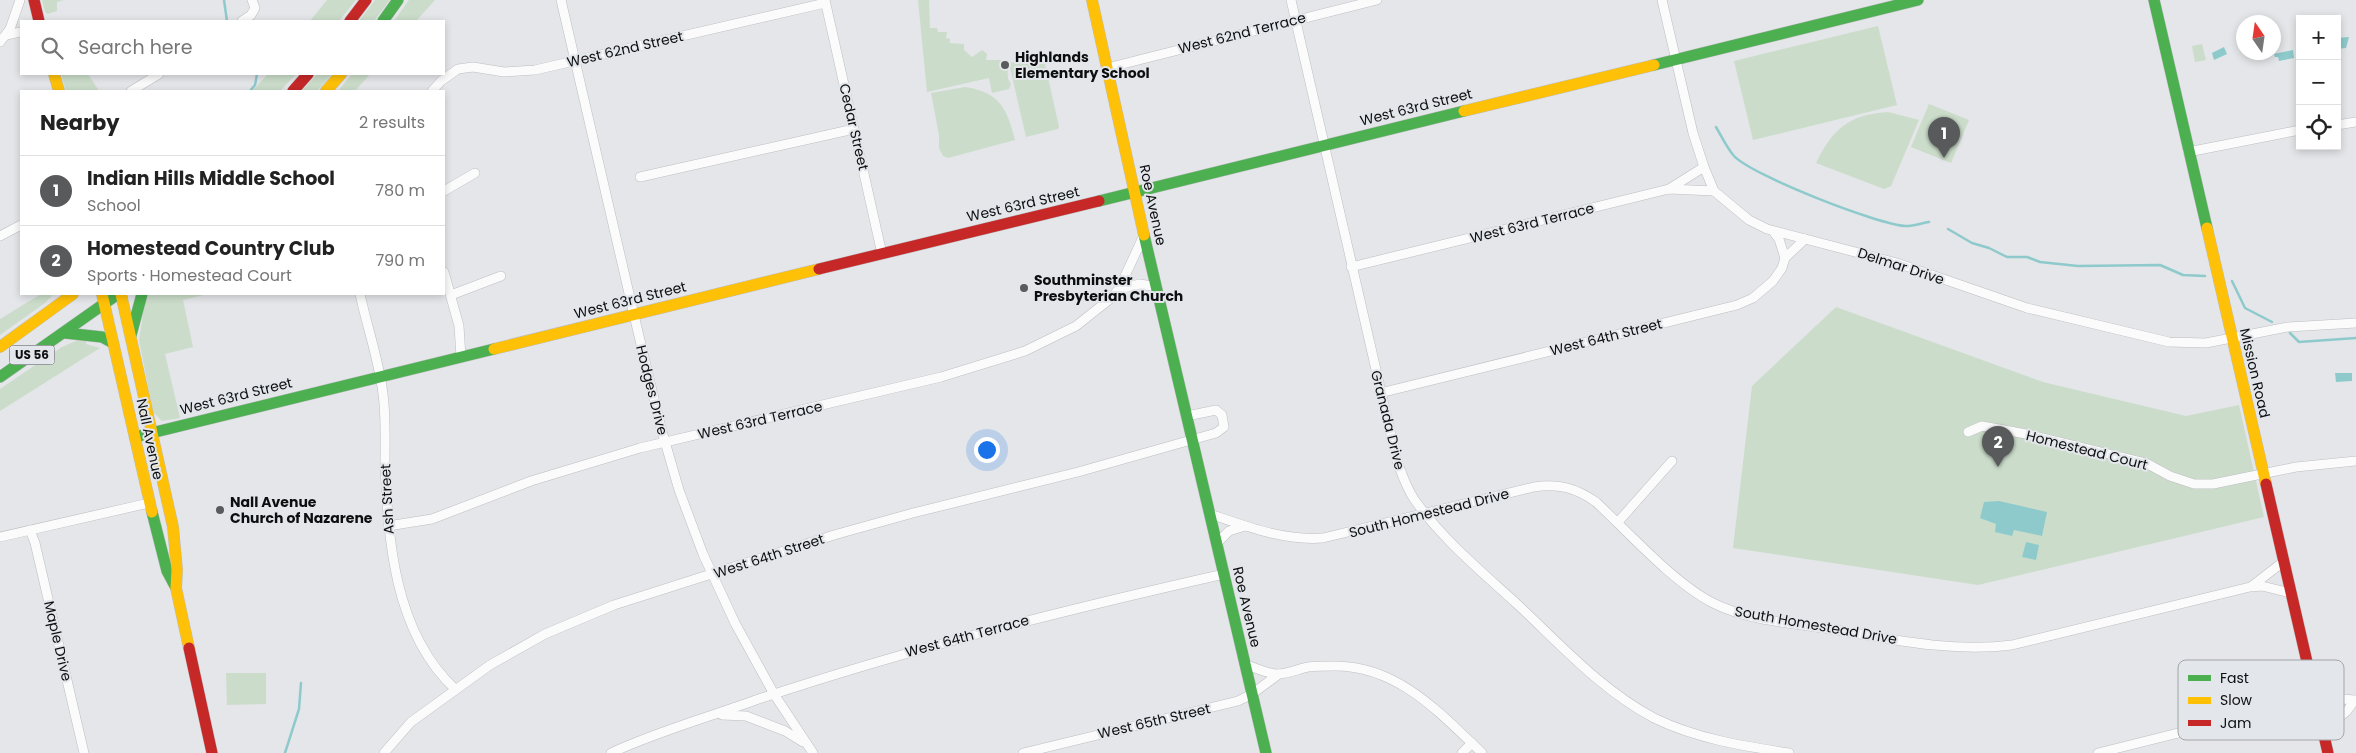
<!DOCTYPE html>
<html lang="en">
<head>
<meta charset="utf-8">
<style>
	:root { --surface:#fff; --page:#f6f6f6; --text:#222; --muted:#767676; --line:#e0e0e0; --accent:#585a5b }
	body { margin:0; font-family:Poppins,sans-serif; background:var(--page); color:var(--text) }
	.controls { position:absolute; right:15px; top:15px; display:grid; overflow:hidden; border-radius:0px; box-shadow:0 2px 8px #0003 }
	.controls button { width:45px; height:45px; display:grid; place-items:center; padding:0; border:0; border-bottom:1px solid var(--line); background:var(--surface); color:var(--text); font:25px sans-serif }
	.compass { position:absolute; left:2236px; top:15px; width:45px; height:45px; border-radius:50%; background:var(--surface); box-shadow:0 2px 8px #0003; rotate:347deg }
	.you { position:absolute; left:986px; top:449px; width:18px; height:18px; margin:-12px; border:4px solid #fff; border-radius:50%; background:#1a73e8; box-shadow:0 0 0 8px #1a73e833 }
	.badge { display:grid; place-items:center; width:32px; height:32px; border-radius:50%; background:var(--accent); color:#fff; font-size:16px; font-weight:700 }
	.pin { position:absolute; translate:-50% -41px; filter:drop-shadow(0 1px 2px #0008) }
	.pin::after { content:''; position:absolute; top:26px; width:18px; height:15px; background:inherit; clip-path:polygon(0 0,100% 0,50% 100%) }
	.list { margin:0; padding:0; list-style:none }
	h2 { display:flex; justify-content:space-between; align-items:center; height:65px; margin:0; padding:0 20px; font-size:21px }
	h2 small { font-size:16px; font-weight:400; color:var(--muted) }
	.list li { display:grid; grid-template-columns:32px 1fr auto; gap:15px; align-items:center; box-sizing:border-box; height:70px; padding:0 20px; border-top:1px solid var(--line) }
	.list b { display:block; font-size:19px; white-space:nowrap }
	.list p { margin:0; font-size:16px; white-space:nowrap; color:var(--muted) }
	.list em { font-size:16px; font-style:normal; color:var(--muted) }
	.icon { flex:none; width:28px; height:28px; fill:none; stroke:currentColor; stroke-width:2; stroke-linecap:round; stroke-linejoin:round }
	.map { position:relative; flex:none; width:2356px; height:753px; overflow:hidden }
	.search { position:absolute; background:var(--surface); box-shadow:0 2px 8px #0003; left:20px; top:20px; width:425px; height:55px; display:flex; align-items:center; gap:12px; box-sizing:border-box; padding:0 18px; border-radius:0px; color:var(--muted); font-size:19px }
	.panel { position:absolute; background:var(--surface); box-shadow:0 2px 8px #0003; left:20px; top:90px; width:425px; height:205px; border-radius:0px }
	.map>svg:first-child { display:block }
</style>
</head>
<body>
<div class="map">
<svg width="2356" height="753" viewBox="0 0 2356 753">
	<rect width="100%" height="100%" fill="#e4e6e9"/>
	<g fill="#cbddca">
		<path d="M42,0H64L57,2V11L48,14L45,12Z"/>
		<path d="M327,0H356L339,21H310Z"/>
		<path d="M375,0H390L374,21H359Z"/>
		<path d="M409,0H435L416,21H394Z"/>
		<path d="M918,0H929L930,28H937L938,32H947L946,38L950,39V43L964,44V50L972,57L982,50L987,54L986,60H1007L1008,79L1011,84L1009,89L992,93L989,78L927,92Z"/>
		<path d="M1878,26L1897,105L1753,140L1734,61Z"/>
		<path d="M2202,44L2206,60L2195,62L2192,46Z"/>
		<path d="M1043,55L1059,127L1058,129L1026,137L1009,63Z"/>
		<path d="M61,74H88L99,91H66Z"/>
		<path d="M268,74H296L280,91H252Z"/>
		<path d="M317,74H332L317,91H302Z"/>
		<path d="M352,74H370L355,91H338Z"/>
		<path d="M965,87C999,92 1007,108 1015,140L948,158L943,156L939,148V135L931,93Z"/>
		<path d="M1929,104L1969,120L1951,163L1911,147Z"/>
		<path d="M1888,112L1919,120L1891,186L1884,189L1816,163C1833,128 1849,115 1888,112Z"/>
		<path d="M41,294H54L45,303L0,335V319Z"/>
		<path d="M146,294H208L183,300L193,347L165,354L180,418L162,421L153,412L139,340Z"/>
		<path d="M1836,307L2043,382L2186,416L2239,405L2264,517L1978,585L1733,548L1752,386Z"/>
		<path d="M80,339L86,340V344L100,348L0,411V389L62,347Z"/>
		<path d="M226,673H266V704L227,705Z"/>
		<path d="M2326,702L2344,703L2345,705L2328,720L2323,704Z"/>
	</g>
	<g fill="#8ecacc">
		<path d="M2349,37L2346,48L2337,49V38Z"/>
		<path d="M2224,47L2227,54L2214,60L2212,53Z"/>
		<path d="M2293,50L2294,58L2279,61L2278,57H2275L2274,54Z"/>
		<path d="M2335,373H2352V381L2336,382Z"/>
		<path d="M1999,501L2047,512L2042,536L2014,530L2012,536L1995,532L1996,524L1980,518L1984,502Z"/>
		<path d="M2026,542L2039,545L2036,560L2022,557Z"/>
	</g>
	<g fill="none" stroke-linecap="round" stroke-linejoin="round">
		<g stroke="#8ecacc" stroke-width="2.5">
			<path d="M224,0L227,21"/>
			<path d="M250,91L255,85L257,74"/>
			<path d="M1716,127C1722,137 1727,148 1734,156C1753,176 1879,225 1906,226C1914,226 1922,223 1929,222"/>
			<path d="M1948,229L1972,243L1989,248L2007,257H2027L2040,262L2078,266L2160,265L2183,275L2205,276"/>
			<path d="M2232,281L2245,308L2272,322"/>
			<path d="M2290,333L2299,342L2356,338"/>
			<path d="M285,753L299,709L301,683"/>
		</g>
		<defs>
			<g id="street">
				<path d="M561,0L634,315L661,428L679,490L703,554L735,623L774,694L813,753"/>
				<path d="M825,0L882,254"/>
				<path d="M1291,0L1397,461C1402,474 1406,487 1414,499C1442,539 1481,571 1517,604C1560,644 1601,690 1654,718C1697,739 1743,746 1789,753"/>
				<path d="M1662,0L1693,133L1704,167L1714,191L1749,220L1767,229L1897,263L2027,308L2169,342L2206,343L2288,327L2356,323"/>
				<path d="M242,21L251,15L255,8L252,0"/>
				<path d="M6,35L21,32"/>
				<path d="M0,42L10,29L20,0"/>
				<path d="M1107,68L1377,0"/>
				<path d="M131,91L159,74"/>
				<path d="M432,91L441,81L458,69L473,67L504,72L535,70L825,3"/>
				<path d="M2337,125L2356,122"/>
				<path d="M2188,152L2300,130"/>
				<path d="M640,177L854,129"/>
				<path d="M1669,189L1704,167"/>
				<path d="M444,191L475,173"/>
				<path d="M1773,231L1779,239L1785,258"/>
				<path d="M0,236L21,225"/>
				<path d="M1351,267L1669,189L1714,191"/>
				<path d="M444,272L459,326L461,357"/>
				<path d="M1119,289L1140,284L1157,287"/>
				<path d="M360,294C367,327 379,360 383,394C386,416 385,440 385,462C388,540 394,632 455,689"/>
				<path d="M451,295L501,276"/>
				<path d="M1380,393L1737,305L1753,298L1773,281L1782,268L1785,258L1805,239"/>
				<path d="M1968,432L1982,426L2026,434L2146,463L2170,476L2194,484H2213L2296,467L2356,461"/>
				<path d="M1210,514C1248,527 1284,541 1323,538L1534,487C1558,483 1576,488 1596,502C1629,533 1674,583 1713,603C1747,620 1787,623 1824,628C1886,638 1949,653 2012,645L2250,587L2262,586L2291,593"/>
				<path d="M1618,522L1672,461"/>
				<path d="M388,526L432,519L531,481L640,448L941,377L1025,351L1076,326L1110,299L1119,289L1144,235"/>
				<path d="M30,530L35,543L84,753"/>
				<path d="M0,537L149,503"/>
				<path d="M1217,543L1229,531L1245,526"/>
				<path d="M2252,586L2283,562"/>
				<path d="M1245,664C1255,668 1267,674 1278,674C1288,674 1298,669 1308,667C1317,666 1326,666 1335,666C1398,666 1440,713 1482,753"/>
				<path d="M722,715L746,716L785,731L803,742"/>
				<path d="M2323,730L2347,711L2354,701"/>
				<path d="M384,753L411,722L490,665L545,634L614,605L834,535L913,513L1078,472L1216,433L1224,427L1222,415L1216,410L1187,416"/>
				<path d="M611,753C656,732 706,718 753,701C908,649 1065,610 1224,574"/>
				<path d="M1023,753L1238,701L1252,694L1279,674"/>
				<path d="M1462,753L1472,743"/>
				<path d="M2098,753L2315,699L2325,698L2356,700"/>
			</g>
			<g id="fast">
				<path d="M2154,0L2207,228"/>
				<path d="M383,21L398,0"/>
				<path d="M1654,65L1918,0"/>
				<path d="M1099,201L1464,111"/>
				<path d="M1144,235L1266,753"/>
				<path d="M65,333L102,337L113,343"/>
				<path d="M131,335L142,294"/>
				<path d="M0,377L118,294"/>
				<path d="M135,437L494,349"/>
				<path d="M152,512L167,571L175,586"/>
			</g>
			<g id="slow">
				<path d="M1092,0L1144,235"/>
				<path d="M54,74L59,91"/>
				<path d="M326,91L341,74"/>
				<path d="M1464,111L1654,65"/>
				<path d="M2207,228L2266,484"/>
				<path d="M102,294L152,512"/>
				<path d="M121,294L173,527L177,570L176,588L189,648"/>
				<path d="M0,347L73,294"/>
				<path d="M494,349L819,269"/>
			</g>
			<g id="jam">
				<path d="M34,0L39,21"/>
				<path d="M350,21L366,0"/>
				<path d="M293,91L308,74"/>
				<path d="M819,269L1099,201"/>
				<path d="M2266,484L2328,753"/>
				<path d="M189,648L212,753"/>
			</g>
		</defs>
		<use href="#street" stroke="#bdbec1" stroke-width="10"/>
		<use href="#fast" stroke="#bdbec1" stroke-width="12"/>
		<use href="#slow" stroke="#bdbec1" stroke-width="12"/>
		<use href="#jam" stroke="#bdbec1" stroke-width="12"/>
		<use href="#street" stroke="#fbfbfc" stroke-width="9"/>
		<use href="#fast" stroke="#4caf50" stroke-width="11"/>
		<use href="#slow" stroke="#ffc107" stroke-width="11"/>
		<use href="#jam" stroke="#c62828" stroke-width="11"/>
	</g>
	<g fill="#585a5b" stroke="#e3e6ea" stroke-width="2">
		<circle cx="1005" cy="65" r="5"/>
		<circle cx="1024" cy="288" r="5"/>
		<circle cx="220" cy="510" r="5"/>
	</g>
	<g text-anchor="middle" stroke-width="4" stroke-linejoin="round" paint-order="stroke">
		<rect fill="#e3e6ea" stroke="#4d4f51" stroke-width="1" x="9.5" y="345.5" width="45" height="19" rx="4"/>
		<g font-size="12" font-weight="bold" fill="#0d0e0f">
			<text x="32" y="359">US 56</text>
		</g>
		<g font-size="14" fill="#0d0e0f" stroke="#e3e6ea">
			<text transform="translate(1242 33) rotate(-14)" y="5">West 62nd Terrace</text>
			<text transform="translate(625 49) rotate(-13)" y="5">West 62nd Street</text>
			<text transform="translate(1416 107) rotate(-14)" y="5">West 63rd Street</text>
			<text transform="translate(854 127) rotate(77)" y="5">Cedar Street</text>
			<text transform="translate(1023 204) rotate(-13)" y="5">West 63rd Street</text>
			<text transform="translate(1153 205) rotate(78)" y="5">Roe Avenue</text>
			<text transform="translate(1532 223) rotate(-14)" y="5">West 63rd Terrace</text>
			<text transform="translate(1901 266) rotate(18)" y="5">Delmar Drive</text>
			<text transform="translate(630 300) rotate(-14)" y="5">West 63rd Street</text>
			<text transform="translate(1606 337) rotate(-14)" y="5">West 64th Street</text>
			<text transform="translate(2255 373) rotate(77)" y="5">Mission Road</text>
			<text transform="translate(652 390) rotate(76)" y="5">Hodges Drive</text>
			<text transform="translate(236 396) rotate(-14)" y="5">West 63rd Street</text>
			<text transform="translate(760 420) rotate(-13)" y="5">West 63rd Terrace</text>
			<text transform="translate(1388 420) rotate(76)" y="5">Granada Drive</text>
			<text transform="translate(150 439) rotate(78)" y="5">Nall Avenue</text>
			<text transform="translate(2087 450) rotate(14)" y="5">Homestead Court</text>
			<text transform="translate(387 499) rotate(-93)" y="5">Ash Street</text>
			<text transform="translate(1429 513) rotate(-14)" y="5">South Homestead Drive</text>
			<text transform="translate(769 556) rotate(-18)" y="5">West 64th Street</text>
			<text transform="translate(1247 607) rotate(77)" y="5">Roe Avenue</text>
			<text transform="translate(1816 625) rotate(10)" y="5">South Homestead Drive</text>
			<text transform="translate(967 636) rotate(-15)" y="5">West 64th Terrace</text>
			<text transform="translate(58 641) rotate(77)" y="5">Maple Drive</text>
			<text transform="translate(1154 721) rotate(-13)" y="5">West 65th Street</text>
		</g>
		<g font-size="14" font-weight="bold" fill="#0d0e0f" stroke="#e3e6ea" text-anchor="start">
			<text x="1015" y="62">Highlands<tspan x="1015" dy="16">Elementary School</tspan></text>
			<text x="1034" y="285">Southminster<tspan x="1034" dy="16">Presbyterian Church</tspan></text>
			<text x="230" y="507">Nall Avenue<tspan x="230" dy="16">Church of Nazarene</tspan></text>
		</g>
	</g>
	<rect x="2178" y="660" width="166" height="80" rx="8" fill="#e3e6ea" stroke="#a3a5a8" stroke-width="1"/>
	<rect x="2188" y="675" width="23" height="6" fill="#4caf50"/>
	<rect x="2188" y="697" width="23" height="7" fill="#ffc107"/>
	<rect x="2188" y="720" width="23" height="6" fill="#c62828"/>
	<g font-size="14" fill="#0d0e0f">
		<text x="2220" y="683">Fast</text>
		<text x="2220" y="705">Slow</text>
		<text x="2220" y="728">Jam</text>
	</g>
</svg>
<div class="controls">
<button>+</button>
<button>−</button>
<button><svg class="icon" aria-label="locate" viewBox="0 0 24 24"><circle cx="12" cy="12" r="6"/><path d="M12 2v4M12 18v4M2 12h4M18 12h4"/></svg></button>
</div>
<svg class="compass" viewBox="-18 -18 36 36"><path d="M0-13l5 13h-10z" fill="#e53935"/><path d="M0 13l5-13h-10z" fill="#767676"/></svg>
<div class="you"></div>
<div class="pin badge" style="left:1944px;top:158px">1</div>
<div class="pin badge" style="left:1998px;top:467px">2</div>
<div class="search"><svg class="icon" aria-label="search" viewBox="0 0 24 24"><circle cx="10" cy="10" r="6"/><path d="M15 15l6 6"/></svg>Search here</div>
<section class="panel">
<h2>Nearby<small>2 results</small></h2>
<ul class="list">
<li><span class="badge">1</span><div><b>Indian Hills Middle School</b><p>School</p></div><em>780 m</em></li>
<li><span class="badge">2</span><div><b>Homestead Country Club</b><p>Sports · Homestead Court</p></div><em>790 m</em></li>
</ul>
</section>
</div>
</body>
</html>
